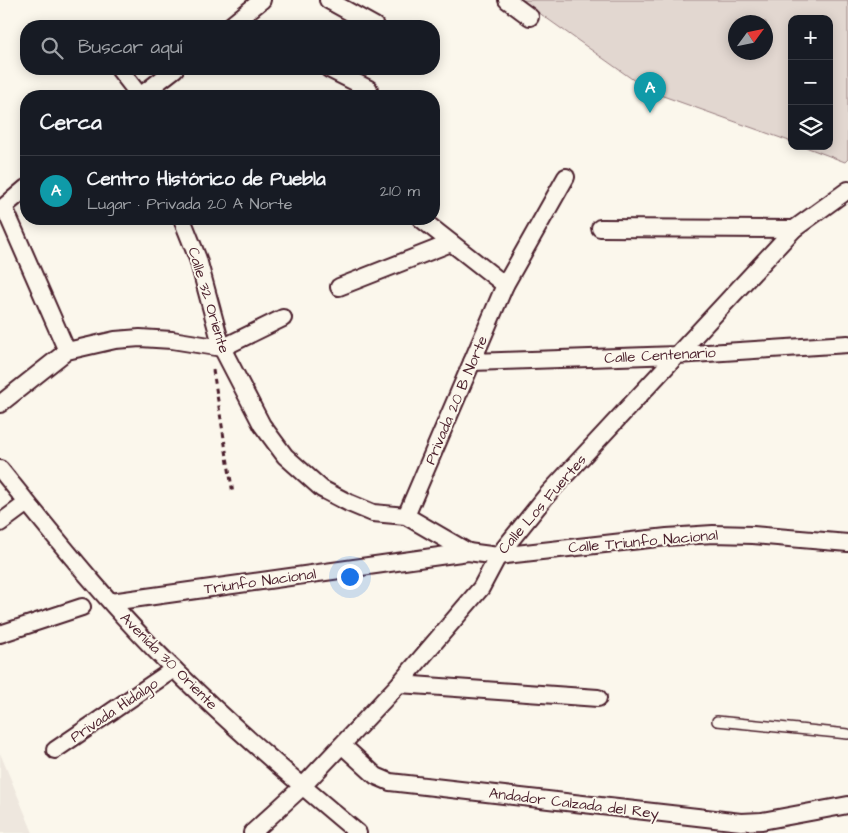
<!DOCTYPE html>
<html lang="es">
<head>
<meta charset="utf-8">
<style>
	:root { --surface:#171b24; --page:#242831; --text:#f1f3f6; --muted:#9ea1a6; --line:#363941; --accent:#d1495b }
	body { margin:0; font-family:"Architects Daughter",sans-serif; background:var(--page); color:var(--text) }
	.controls { position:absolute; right:15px; top:15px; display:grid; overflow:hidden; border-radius:10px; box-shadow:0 2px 12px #0003 }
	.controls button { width:45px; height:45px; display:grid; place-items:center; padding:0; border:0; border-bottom:1px solid var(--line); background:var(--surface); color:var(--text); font:25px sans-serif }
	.compass { position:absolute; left:728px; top:15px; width:45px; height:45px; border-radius:50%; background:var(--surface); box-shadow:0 2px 12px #0003; rotate:57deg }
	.you { position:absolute; left:349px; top:576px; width:18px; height:18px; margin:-12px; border:4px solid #fff; border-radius:50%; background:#1a73e8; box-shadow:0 0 0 8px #1a73e833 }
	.badge { display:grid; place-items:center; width:32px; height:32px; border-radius:50%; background:var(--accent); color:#fff; font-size:16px; font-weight:700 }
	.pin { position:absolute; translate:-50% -41px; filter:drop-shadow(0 1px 2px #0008) }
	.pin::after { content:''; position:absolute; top:26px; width:18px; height:15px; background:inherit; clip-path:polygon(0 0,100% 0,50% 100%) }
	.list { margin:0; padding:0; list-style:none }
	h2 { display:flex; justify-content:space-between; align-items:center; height:65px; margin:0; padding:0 20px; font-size:21px }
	h2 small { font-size:16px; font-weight:400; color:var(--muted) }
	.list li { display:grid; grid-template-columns:32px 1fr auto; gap:15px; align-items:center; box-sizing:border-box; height:70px; padding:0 20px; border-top:1px solid var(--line) }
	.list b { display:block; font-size:19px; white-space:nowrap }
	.list p { margin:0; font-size:16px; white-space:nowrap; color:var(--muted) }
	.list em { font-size:16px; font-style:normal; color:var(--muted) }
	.icon { flex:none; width:28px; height:28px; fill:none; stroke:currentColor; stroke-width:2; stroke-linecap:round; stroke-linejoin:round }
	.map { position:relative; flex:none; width:848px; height:833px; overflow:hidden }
	.search { position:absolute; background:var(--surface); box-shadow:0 2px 12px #0003; left:20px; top:20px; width:420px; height:55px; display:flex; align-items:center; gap:12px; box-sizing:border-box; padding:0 18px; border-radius:20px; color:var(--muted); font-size:19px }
	.panel { position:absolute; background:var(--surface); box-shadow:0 2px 12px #0003; left:20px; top:90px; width:420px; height:135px; border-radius:20px }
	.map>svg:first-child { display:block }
</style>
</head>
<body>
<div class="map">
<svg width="848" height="833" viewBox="0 0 848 833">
	<rect width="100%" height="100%" fill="#fbf7ec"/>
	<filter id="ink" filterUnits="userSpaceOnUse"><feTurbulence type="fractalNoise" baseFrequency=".02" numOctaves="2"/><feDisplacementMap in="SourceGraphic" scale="10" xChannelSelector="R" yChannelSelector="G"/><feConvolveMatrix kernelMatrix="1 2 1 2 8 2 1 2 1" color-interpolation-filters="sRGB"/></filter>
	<g filter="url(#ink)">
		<path fill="#eee7de" d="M0,753L33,833H0Z"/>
		<path fill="#e2d7d0" stroke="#967b7e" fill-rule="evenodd" d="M521,0H848V159L845,162L803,146H829V19H792V142L649,91ZM736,22H766V52H736Z"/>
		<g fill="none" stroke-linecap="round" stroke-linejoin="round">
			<defs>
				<path id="lane" d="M717,721L848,734"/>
				<g id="street">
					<path d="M328,0L375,26"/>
					<path d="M507,0L530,17"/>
					<path d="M230,26L262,0"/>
					<path d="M119,69L140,96"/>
					<path d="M329,69L369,89"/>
					<path d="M140,96L175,69"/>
					<path d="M4,207L67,351"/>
					<path d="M0,210L26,188"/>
					<path d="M182,219L198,259L222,348L262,425L285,456L322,489L349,503L373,513L406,516L468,552"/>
					<path d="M421,219L505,285"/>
					<path d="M600,228L794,229"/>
					<path d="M339,287L451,243"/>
					<path d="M222,348L283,318"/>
					<path d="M472,362L677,355L848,344"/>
					<path d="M0,404L67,351L115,340L140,338L172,340L222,348"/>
					<path d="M0,469C55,537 111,608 174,669C232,727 295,780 358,833"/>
					<path d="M406,516L505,285L566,177"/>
					<path d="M0,523L27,503"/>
					<path d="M111,602L468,552L498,556L667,537L713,534L753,535L848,543"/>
					<path d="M0,634L82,607"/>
					<path d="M399,684L598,698"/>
					<path d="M342,745L376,776L390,782L741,822L762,821L848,805"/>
					<path d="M55,750L174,669"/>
					<path d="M252,833L303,786L399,684L481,588L498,556L547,495L794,229L848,190"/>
				</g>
			</defs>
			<use href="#lane" stroke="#4a1f2b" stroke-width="12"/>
			<use href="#street" stroke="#4a1f2b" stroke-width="20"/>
			<path stroke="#4a1f2b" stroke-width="3" stroke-dasharray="5 4" stroke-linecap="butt" d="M213,370L233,494"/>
			<use href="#lane" stroke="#fbf7ec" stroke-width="9"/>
			<use href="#street" stroke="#fbf7ec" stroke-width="16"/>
		</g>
	</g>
	<g text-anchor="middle" stroke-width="4" stroke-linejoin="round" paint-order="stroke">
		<g font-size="15" fill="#4a1f2b" stroke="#fbf7ec">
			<text transform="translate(209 300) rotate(73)" y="5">Calle 32 Oriente</text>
			<text transform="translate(660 355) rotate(-3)" y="5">Calle Centenario</text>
			<text transform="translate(456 400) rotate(-67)" y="5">Privada 20 B Norte</text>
			<text transform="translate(542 504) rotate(-49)" y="5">Calle Los Fuertes</text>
			<text transform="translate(643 541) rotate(-5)" y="5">Calle Triunfo Nacional</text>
			<text transform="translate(260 581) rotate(-8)" y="5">Triunfo Nacional</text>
			<text transform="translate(169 661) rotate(45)" y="5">Avenida 30 Oriente</text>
			<text transform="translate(114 710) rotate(-34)" y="5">Privada Hidalgo</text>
			<text transform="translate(574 803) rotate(7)" y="5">Andador Calzada del Rey</text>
		</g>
	</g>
</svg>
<div class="controls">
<button>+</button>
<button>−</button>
<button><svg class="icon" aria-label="layers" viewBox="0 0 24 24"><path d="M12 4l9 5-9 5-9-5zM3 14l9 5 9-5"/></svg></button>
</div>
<svg class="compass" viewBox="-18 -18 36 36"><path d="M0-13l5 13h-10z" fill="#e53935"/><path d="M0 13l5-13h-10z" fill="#9ea1a6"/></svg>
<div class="you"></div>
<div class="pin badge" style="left:650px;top:113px;background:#0f9aa8">A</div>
<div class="search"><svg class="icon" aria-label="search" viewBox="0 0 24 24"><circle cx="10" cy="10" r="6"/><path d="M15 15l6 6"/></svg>Buscar aquí</div>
<section class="panel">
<h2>Cerca<small></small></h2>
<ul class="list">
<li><span class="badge" style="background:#0f9aa8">A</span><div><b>Centro Histórico de Puebla</b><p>Lugar · Privada 20 A Norte</p></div><em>210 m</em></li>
</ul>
</section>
</div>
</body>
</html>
